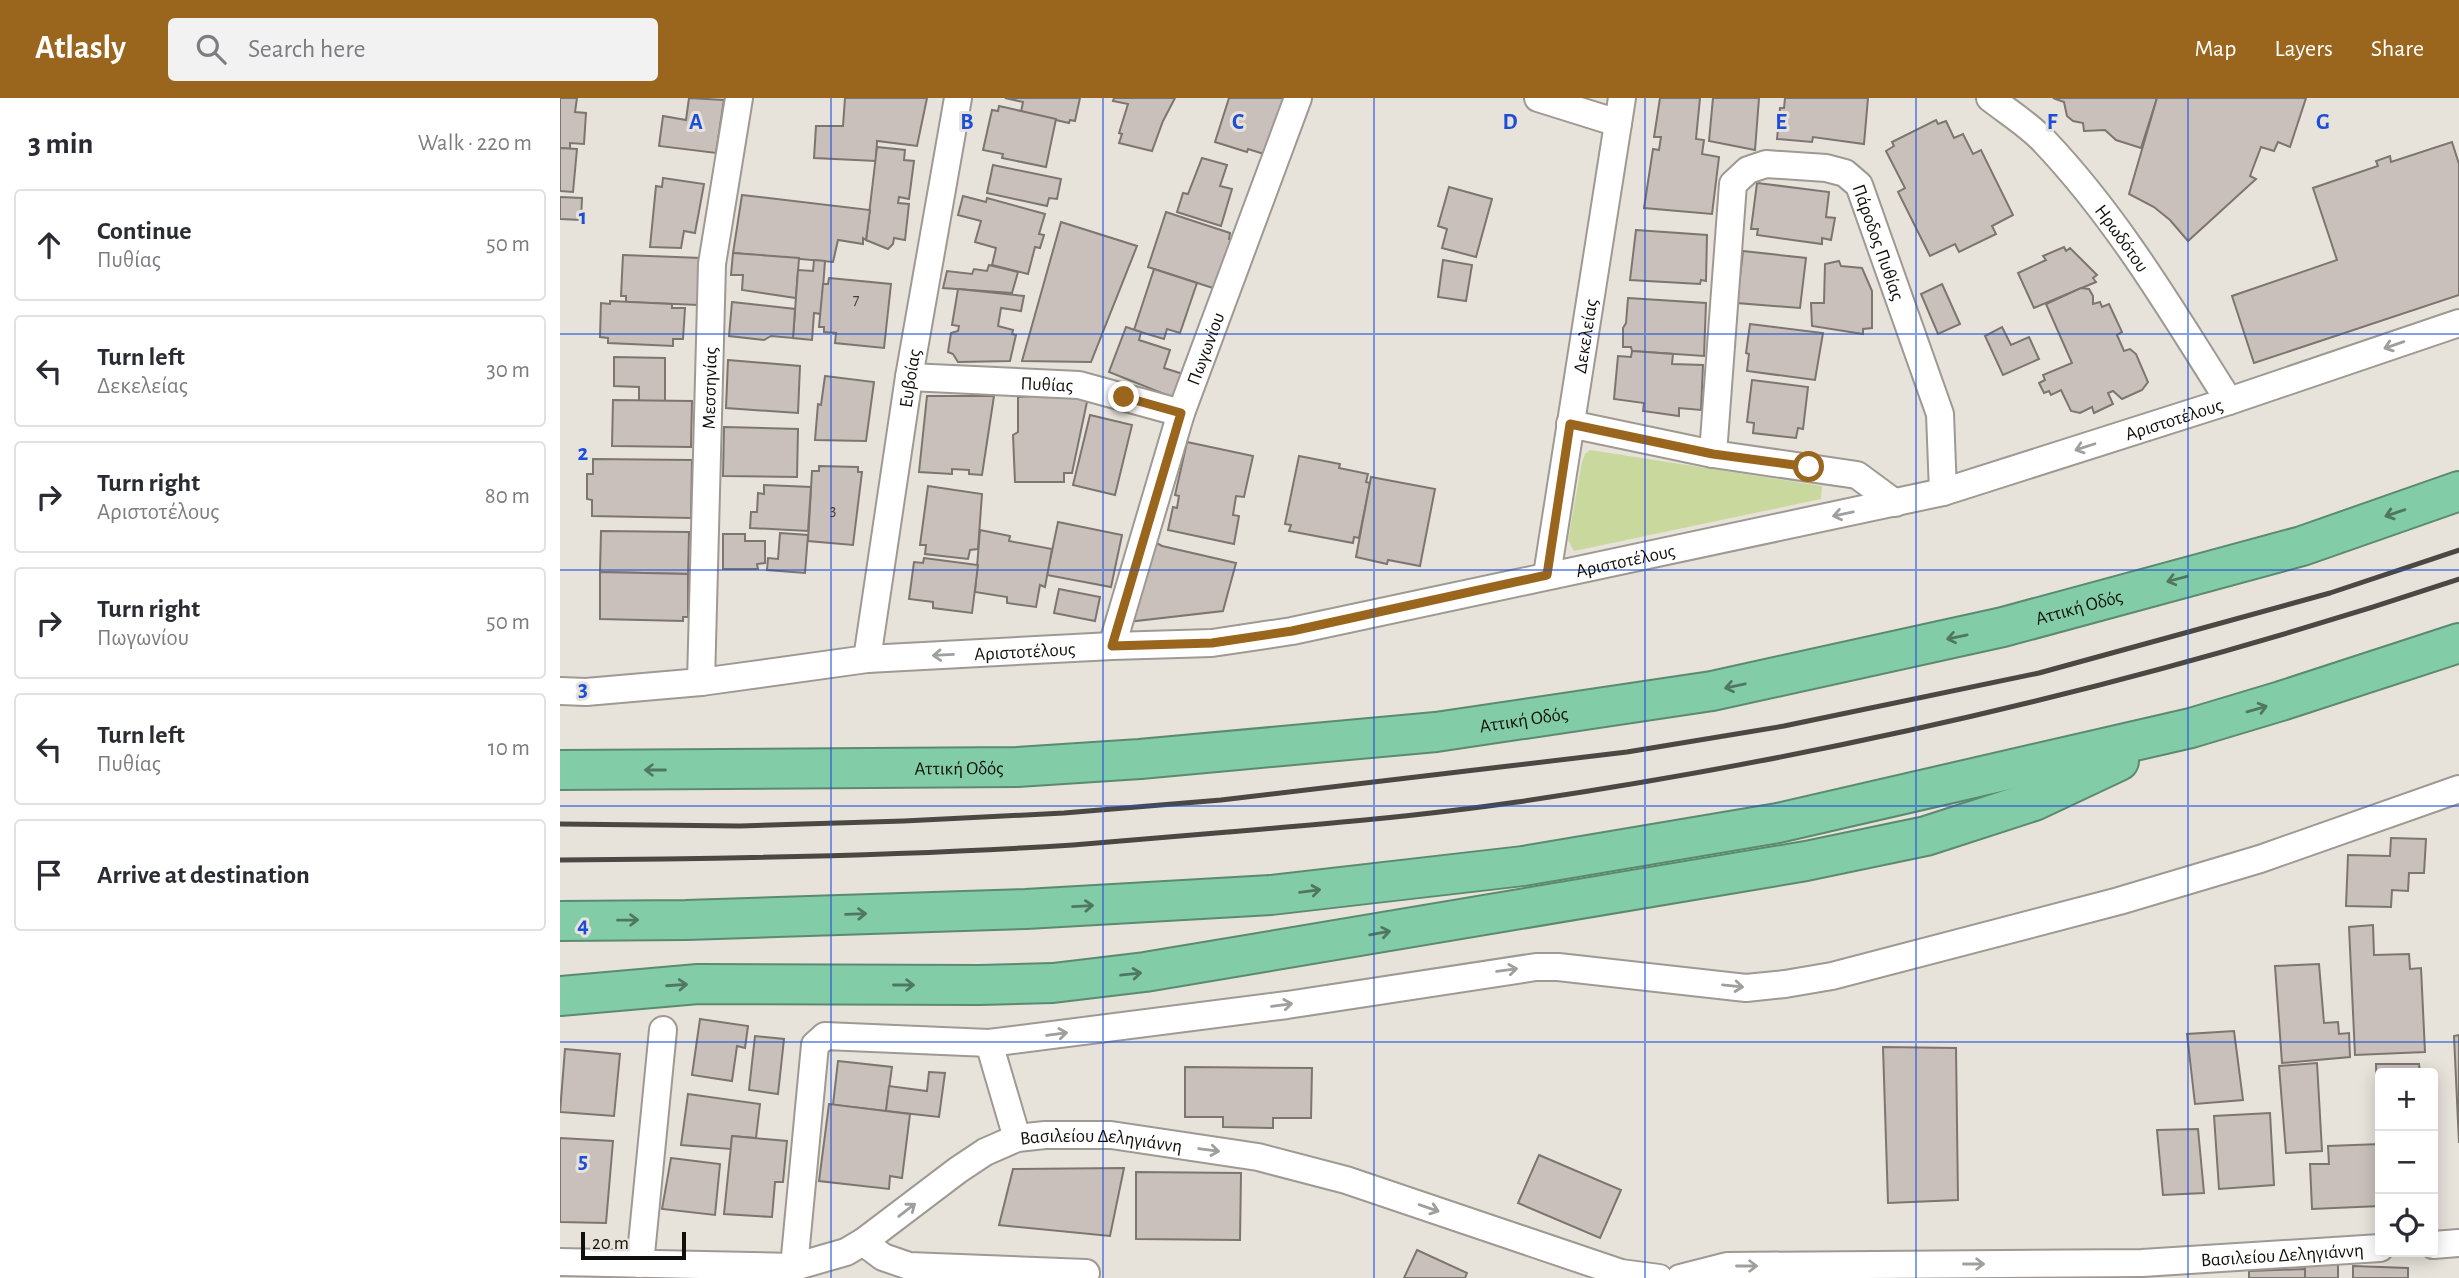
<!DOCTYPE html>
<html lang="en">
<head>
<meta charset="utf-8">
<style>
	:root { --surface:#fff; --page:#f2f2f3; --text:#2b2b33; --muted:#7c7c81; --line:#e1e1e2; --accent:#9a661d }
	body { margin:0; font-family:"Alegreya Sans",sans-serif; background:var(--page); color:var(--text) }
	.controls { position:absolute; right:21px; bottom:21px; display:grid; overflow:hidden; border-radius:7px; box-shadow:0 4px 18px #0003 }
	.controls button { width:63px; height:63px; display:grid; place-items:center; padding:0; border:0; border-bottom:2px solid var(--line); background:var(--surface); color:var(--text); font:35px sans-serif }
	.scale { position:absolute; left:21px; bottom:18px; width:105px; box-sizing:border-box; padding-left:7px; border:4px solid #12100d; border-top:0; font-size:19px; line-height:24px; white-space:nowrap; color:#12100d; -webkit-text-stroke:5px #e7e2da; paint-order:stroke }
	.stop { position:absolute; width:21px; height:21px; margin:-16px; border:5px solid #9a661d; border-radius:50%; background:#fff }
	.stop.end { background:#9a661d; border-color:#fff; box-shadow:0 2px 7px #0008 }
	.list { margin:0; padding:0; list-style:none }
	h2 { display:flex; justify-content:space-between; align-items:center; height:91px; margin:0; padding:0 28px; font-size:30px }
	h2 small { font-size:23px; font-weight:400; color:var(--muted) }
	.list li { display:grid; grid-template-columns:46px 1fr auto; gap:21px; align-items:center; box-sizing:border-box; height:112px; margin:0 14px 14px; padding:0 14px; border:2px solid var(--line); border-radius:7px }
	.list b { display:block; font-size:26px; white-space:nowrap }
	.list p { margin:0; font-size:23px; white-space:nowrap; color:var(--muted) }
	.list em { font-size:23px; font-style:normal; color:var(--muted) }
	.icon { flex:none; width:38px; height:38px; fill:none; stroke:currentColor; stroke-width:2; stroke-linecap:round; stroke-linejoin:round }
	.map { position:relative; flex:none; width:1899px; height:1180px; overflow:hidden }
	header { display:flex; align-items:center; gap:42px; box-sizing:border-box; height:98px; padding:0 35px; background:var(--accent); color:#fff }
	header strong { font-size:33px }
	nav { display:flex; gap:38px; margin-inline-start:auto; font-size:24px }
	.search { width:490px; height:63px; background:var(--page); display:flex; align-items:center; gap:18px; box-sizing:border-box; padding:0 24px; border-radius:7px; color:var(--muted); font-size:26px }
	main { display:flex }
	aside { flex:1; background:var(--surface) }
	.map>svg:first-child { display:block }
</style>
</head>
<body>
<header>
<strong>Atlasly</strong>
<div class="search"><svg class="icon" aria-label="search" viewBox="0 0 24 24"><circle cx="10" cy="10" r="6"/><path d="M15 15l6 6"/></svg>Search here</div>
<nav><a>Map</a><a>Layers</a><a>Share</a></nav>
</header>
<main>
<aside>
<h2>3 min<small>Walk · 220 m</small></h2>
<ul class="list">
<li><svg class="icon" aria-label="ahead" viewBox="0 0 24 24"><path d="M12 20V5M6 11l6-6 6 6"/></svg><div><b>Continue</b><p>Πυθίας</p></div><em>50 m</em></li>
<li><svg class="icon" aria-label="left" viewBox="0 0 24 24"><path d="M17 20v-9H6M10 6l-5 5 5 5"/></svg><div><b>Turn left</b><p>Δεκελείας</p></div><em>30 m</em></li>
<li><svg class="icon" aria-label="right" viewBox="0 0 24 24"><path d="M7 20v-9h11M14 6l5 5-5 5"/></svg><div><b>Turn right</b><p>Αριστοτέλους</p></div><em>80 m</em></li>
<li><svg class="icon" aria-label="right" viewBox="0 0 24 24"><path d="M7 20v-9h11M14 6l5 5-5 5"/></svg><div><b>Turn right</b><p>Πωγωνίου</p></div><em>50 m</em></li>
<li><svg class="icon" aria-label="left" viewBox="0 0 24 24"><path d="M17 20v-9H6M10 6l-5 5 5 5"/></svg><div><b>Turn left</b><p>Πυθίας</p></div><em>10 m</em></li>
<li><svg class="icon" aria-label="arrive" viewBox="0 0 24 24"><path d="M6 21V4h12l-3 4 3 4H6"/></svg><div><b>Arrive at destination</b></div></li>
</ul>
</aside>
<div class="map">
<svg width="1899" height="1180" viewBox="0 0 1899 1180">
	<rect width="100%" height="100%" fill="#e7e2da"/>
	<path fill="#c9d89d" d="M1030,352L1262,388L1261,401L1014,453L1008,442L1022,364L1025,356Z"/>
	<g fill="#c9c0bb" stroke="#7c7570" stroke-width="2">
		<path d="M0,0H17L15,14L26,15L24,46L10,45V51L0,50Z"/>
		<path d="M129,0L164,2L156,55L99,48L103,18L126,22Z"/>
		<path d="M285,0H367L357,48L317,43L316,63L254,60L256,28H283Z"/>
		<path d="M445,0H520L515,23L510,22L509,25L461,14L463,4Z"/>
		<path d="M554,0H615L603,23L592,53L559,45L562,36L559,35L568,6L553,3Z"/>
		<path d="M669,0H726L707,57L688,51L687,54L655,44Z"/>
		<path d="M1100,0H1140L1136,41L1144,42L1142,56L1159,59L1152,116L1084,110L1093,51L1099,52L1101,39H1094Z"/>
		<path d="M1153,0H1199L1195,52L1149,43Z"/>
		<path d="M1225,0H1308L1304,46L1253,39L1252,44L1217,41L1220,10H1224Z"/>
		<path d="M1493,0H1597L1581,50L1556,42L1545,32L1524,33L1523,25L1513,23L1507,18L1504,4Z"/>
		<path d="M1597,0H1746L1730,49L1718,44L1714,53L1701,49L1690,78L1696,81L1628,143L1610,122L1594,109L1569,96Z"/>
		<path d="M439,8L496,21L486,69L442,60L443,56L423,52L432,12L438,13Z"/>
		<path d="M1376,22L1378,26L1386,23L1394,40L1403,36L1413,56L1421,52L1453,117L1432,128L1436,136L1399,154L1395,146L1370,158L1338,94L1345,90L1326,53L1334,48L1332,44Z"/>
		<path d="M1892,44L1899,66V197L1694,265L1672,198L1777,162L1753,90L1818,68L1816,63L1830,58L1831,64Z"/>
		<path d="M317,49L345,52L344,62L354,63L349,101L339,99L338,105L349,106L345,142L334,140L333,146L328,151L306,142Z"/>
		<path d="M0,50L17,51L13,94L0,93Z"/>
		<path d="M642,60L667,67L660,88L672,91L661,128L617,114L623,95L628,96Z"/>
		<path d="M433,67L501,81L497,101L489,100L487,108L427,95Z"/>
		<path d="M103,80L144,86L135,135L124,133L121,150L90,149L96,88L102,89Z"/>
		<path d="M1197,85L1269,94L1266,119L1275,120L1271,142L1262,140V146L1197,137L1198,131H1191Z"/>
		<path d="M889,89L932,101L916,159L882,150L887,131L878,128Z"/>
		<path d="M182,97L310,112L306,142L303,140V146L278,142L273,164L173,155Z"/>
		<path d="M403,98L426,104L427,100L485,116L479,136L484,137L480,150L475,149L468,176L432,167L436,150L415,144L421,123L398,117Z"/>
		<path d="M0,99L22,100L21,122L0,121Z"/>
		<path d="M606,114L670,135L669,141L676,143L659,192L588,169Z"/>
		<path d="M501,124L577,148L531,264L462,263Z"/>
		<path d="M1076,132L1147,137L1146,183L1141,182L1140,186L1070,182Z"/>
		<path d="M1504,149L1506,153L1510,150L1537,177L1533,180L1536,184L1474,210L1458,175L1486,162L1483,158Z"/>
		<path d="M1183,153L1246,160L1240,210L1177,205Z"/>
		<path d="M173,155L239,160L236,200L182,192L183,177H171Z"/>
		<path d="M63,157L141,160L139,207L66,204V198H61Z"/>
		<path d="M254,162L265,163L261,216L254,215L252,242L233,240L238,172L253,173Z"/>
		<path d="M883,162L912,167L906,203L878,199Z"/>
		<path d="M1279,163L1281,168L1302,170L1312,193V230L1303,231V236L1252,228L1251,205H1264L1265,166Z"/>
		<path d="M429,167L458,174L452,195L383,190L387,173L412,176L414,171L427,173Z"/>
		<path d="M594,171L637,185L620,235L607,231L604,241L574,232Z"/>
		<path d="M269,180L331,186L324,250L275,245L276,235L264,234V229H259L263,186H268Z"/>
		<path d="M1382,186L1400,226L1378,236L1361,196Z"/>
		<path d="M1521,190L1529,191L1533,198V206L1540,204L1542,209L1549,206L1562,234L1557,237L1564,253L1570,251L1576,256L1588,284L1582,292L1562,301L1553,293L1548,295L1553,306L1534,315L1532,309L1520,315L1511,313L1501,292L1491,297L1489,293L1484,295L1479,285L1485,282L1483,277L1512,265L1486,206Z"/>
		<path d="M398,191L464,198L461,213L441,210L438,228L453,232L452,236L456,237L450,263L398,264L393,256L388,254L391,235L398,233L399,228L392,227Z"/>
		<path d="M1068,200L1146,205L1144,258L1072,253L1071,249H1063V230L1066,225Z"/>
		<path d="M50,203L112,206V210H125L123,241H113V248L48,245V240L40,239L41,205L50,206Z"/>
		<path d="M172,204L235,211L233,240L211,238L204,242L169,238Z"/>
		<path d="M1190,226L1263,235L1255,282L1187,273L1189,256L1186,255Z"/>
		<path d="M566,229L581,234L579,242L610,252L604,270L623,276L614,300L549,274Z"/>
		<path d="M1442,229L1451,247L1469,239L1479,261L1443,277L1425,238Z"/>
		<path d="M1072,253L1113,256L1112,266L1143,267L1141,312L1119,310V318L1083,313L1084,305L1054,301L1058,258L1071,259Z"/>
		<path d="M54,259L105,260V303H79V289L54,288Z"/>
		<path d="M168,262L240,268L238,315L166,310Z"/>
		<path d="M265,278L314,284L306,343L255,342L258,306L261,307Z"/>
		<path d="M1192,282L1248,289L1243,331L1238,330L1236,340L1193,335L1194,325L1187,324Z"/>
		<path d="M521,295L528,299L512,375H504V384H455L453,337L458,334V299Z"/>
		<path d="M367,298H434L422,377L409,376V372L392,371V376L359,374Z"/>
		<path d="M53,302L132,303L131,349L52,348Z"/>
		<path d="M530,317L572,327L555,397L513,387Z"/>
		<path d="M164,329L238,331L237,379L163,378Z"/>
		<path d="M627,344L693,358L684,399L676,398L673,417L679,418L674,446L608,432L613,409L617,410L619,398L615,397Z"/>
		<path d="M739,358L780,366L779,370L808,376L806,384L810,385L799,440L794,439L793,445L729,433L731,427L725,426Z"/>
		<path d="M33,361L132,362L131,420L32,418V402L27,401V376H33Z"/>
		<path d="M259,368L298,369V374H302L293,447L248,443L252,373H259Z"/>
		<path d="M811,379L875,391L860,468L828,462L827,466L796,459Z"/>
		<path d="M204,387L251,389L248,433L190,430L191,414H197L198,395L204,396Z"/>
		<path d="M368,388L422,396L418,451L410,452L408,461L365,456L366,447H360Z"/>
		<path d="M498,424L562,437L551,489L487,477Z"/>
		<path d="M420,432L450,438L449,443L492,451L485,489L480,487L476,509L447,505V499L415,494Z"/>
		<path d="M41,433L129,434L128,476L40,474Z"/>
		<path d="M220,435L248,437L245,475L207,472L208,460L218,461Z"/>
		<path d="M163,436H185V443H205V465L197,466L198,471H163Z"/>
		<path d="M591,442L602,448L676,465L663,513L567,524Z"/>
		<path d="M364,460L418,467L412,515L373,510V504L349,501L354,464L363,465Z"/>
		<path d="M40,474L128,476V519H123V523L40,521Z"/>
		<path d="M499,491L540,499L535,523L494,515Z"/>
		<path d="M1831,740L1866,741L1864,775H1849L1848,793L1832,792L1831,809L1786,808L1788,757L1830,758Z"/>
		<path d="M1813,827L1814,857L1849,856L1850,871L1861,870L1865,954L1795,957L1789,829Z"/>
		<path d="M1759,866L1764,925L1778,924L1779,936L1789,935L1790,959L1722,965L1715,868Z"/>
		<path d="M140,921L188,928L185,950L177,948L172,983L132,977Z"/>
		<path d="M1674,933L1683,1002L1635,1006L1627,936Z"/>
		<path d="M1899,937V1045L1894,938Z"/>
		<path d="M195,938L224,941L218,996L189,992Z"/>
		<path d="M1323,949L1396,950L1398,1102L1328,1105Z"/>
		<path d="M5,951L60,956L54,1018L0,1014Z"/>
		<path d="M278,963L332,969L326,1013L273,1007Z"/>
		<path d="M1757,965L1762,1053L1726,1055L1719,968Z"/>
		<path d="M1816,966H1859L1860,975H1820V1010H1817Z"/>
		<path d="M625,969L752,970L751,1020H713V1030L663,1029V1019H625Z"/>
		<path d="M369,974L385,975L379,1019L326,1013L329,988L367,993Z"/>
		<path d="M128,996L200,1006L196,1040L172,1038L171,1051L121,1047Z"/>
		<path d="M269,1006L350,1016L342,1080L330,1078L329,1091L259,1083Z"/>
		<path d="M1710,1015L1714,1087L1659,1091L1654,1018Z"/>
		<path d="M1638,1031L1644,1095L1603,1097L1597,1032Z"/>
		<path d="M172,1038L227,1043L223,1084H215L212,1119L164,1116Z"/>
		<path d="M0,1040L53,1043L46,1125L0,1124Z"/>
		<path d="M1820,1046V1108L1752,1111L1750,1066H1769L1768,1048Z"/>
		<path d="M979,1057L1061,1092L1040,1140L958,1105Z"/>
		<path d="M111,1060L160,1066L155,1117L102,1111Z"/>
		<path d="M564,1070L550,1138L439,1127L453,1071Z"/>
		<path d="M576,1074L681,1075L680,1142L576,1141Z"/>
		<path d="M857,1152L907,1175L905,1180H844Z"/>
		<rect x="1745" y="1165" width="33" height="15"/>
		<path d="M1793,1168L1848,1170V1180H1793Z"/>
		<path d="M1745,1171V1180H1689V1173Z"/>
	</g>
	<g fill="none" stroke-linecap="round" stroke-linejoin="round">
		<defs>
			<g id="street">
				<path d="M978,0L1058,25"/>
				<path id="s1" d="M1430,0C1448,14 1469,27 1484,43C1558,121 1612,213 1669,303"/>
				<path id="s2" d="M349,279L519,287L621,315"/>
				<path d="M1010,326L1153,356L1297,377L1335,405"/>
				<path id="s3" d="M1153,356L1173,86L1188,72L1206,66L1266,70L1285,75L1299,87L1380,316L1383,394"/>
				<path id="s4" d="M987,477L1062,0"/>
				<path id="s5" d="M552,548L621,315L738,0"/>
				<path id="s6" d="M307,561L349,279L398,0"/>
				<path id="s7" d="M141,584L152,166L179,0"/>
				<path id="s8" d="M0,593L26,594L141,584L307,561L552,548L652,545L732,533L1383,394L1669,303L1899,225"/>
				<path d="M429,945L457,1040"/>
				<path d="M303,1144L323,1159L349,1168L526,1175"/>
				<path d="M1873,1147L1899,1145"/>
				<path id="s9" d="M0,1164L234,1169L286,1154L303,1144L398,1072L425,1054L457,1040L485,1037H551L698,1059L786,1082L1061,1175L1099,1180"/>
				<path d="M80,1166L103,932"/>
				<path d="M234,1169L255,947L265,938L429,945L727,907L976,869H998L1186,890L1225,886L1272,878L1559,803L1700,761L1899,691"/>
				<path id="s10" d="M1120,1180L1167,1168L1582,1165L1820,1150"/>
			</g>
			<g id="highway">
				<path id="s11" d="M0,672L457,669L580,661L876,634L1152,593L1443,529L1742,448L1899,393"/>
				<path d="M0,823L126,822L466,811L711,797L963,768L1218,725L1631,630L1721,603L1899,545"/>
				<path d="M0,898L138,886L419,887L493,885L585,874L1246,763L1366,738L1474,703L1559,663"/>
			</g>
		</defs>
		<use href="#street" stroke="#9e9992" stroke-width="30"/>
		<use href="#highway" stroke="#5b8a71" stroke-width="42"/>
		<use href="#street" stroke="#fff" stroke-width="26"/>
		<use href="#highway" stroke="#82cca7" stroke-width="38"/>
		<g stroke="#4b4844" stroke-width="5">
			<path d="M0,726L180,728L344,723L504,715L661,702L1067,654L1224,628L1479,575L1770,495L1899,452"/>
			<path d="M0,762C171,761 343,758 513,747C565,743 616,738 668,734C764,726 861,718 957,704C1277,657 1593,583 1899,481"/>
		</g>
	</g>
	<defs><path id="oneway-shaft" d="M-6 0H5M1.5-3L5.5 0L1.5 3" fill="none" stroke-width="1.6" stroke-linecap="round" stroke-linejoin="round" transform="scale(1.75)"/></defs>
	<g stroke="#a09f9e">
		<use href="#oneway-shaft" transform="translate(1834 247) rotate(161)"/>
		<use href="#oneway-shaft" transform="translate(1525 349) rotate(162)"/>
		<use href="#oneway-shaft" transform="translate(1283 416) rotate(168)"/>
		<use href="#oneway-shaft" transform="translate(383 557) rotate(177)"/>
		<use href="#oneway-shaft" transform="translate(947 872) rotate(-8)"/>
		<use href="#oneway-shaft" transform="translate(1173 888) rotate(6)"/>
		<use href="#oneway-shaft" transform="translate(722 907) rotate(-8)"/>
		<use href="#oneway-shaft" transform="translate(497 936) rotate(-8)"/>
		<use href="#oneway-shaft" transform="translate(649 1052) rotate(8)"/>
		<use href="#oneway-shaft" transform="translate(869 1110) rotate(19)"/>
		<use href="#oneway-shaft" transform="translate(347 1112) rotate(-38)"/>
		<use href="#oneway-shaft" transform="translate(1414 1166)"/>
		<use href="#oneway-shaft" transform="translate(1187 1168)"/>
	</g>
	<g stroke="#507762">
		<use href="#oneway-shaft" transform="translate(1835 415) rotate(161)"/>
		<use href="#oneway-shaft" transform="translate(1617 481) rotate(165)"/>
		<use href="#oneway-shaft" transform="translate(1397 539) rotate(168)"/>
		<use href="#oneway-shaft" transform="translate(1175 588) rotate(168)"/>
		<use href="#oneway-shaft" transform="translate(1697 611) rotate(-16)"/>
		<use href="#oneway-shaft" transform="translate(95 672) rotate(180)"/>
		<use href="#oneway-shaft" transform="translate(750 793) rotate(-7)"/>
		<use href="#oneway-shaft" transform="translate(523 808) rotate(-3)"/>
		<use href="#oneway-shaft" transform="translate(296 816) rotate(-2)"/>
		<use href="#oneway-shaft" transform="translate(68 822) rotate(-1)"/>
		<use href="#oneway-shaft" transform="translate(820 835) rotate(-10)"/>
		<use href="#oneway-shaft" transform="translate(571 876) rotate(-6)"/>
		<use href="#oneway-shaft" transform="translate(117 887) rotate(-4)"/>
		<use href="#oneway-shaft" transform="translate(344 887)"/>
	</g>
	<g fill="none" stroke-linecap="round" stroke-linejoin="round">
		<path stroke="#9a661d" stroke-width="9" d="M564,299L621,315L552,548L652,545L732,533L987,477L1010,326L1153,356L1249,369"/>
	</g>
	<path fill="none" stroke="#1d4ed8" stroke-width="2" stroke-opacity="0.55" d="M271,0V1180M543,0V1180M814,0V1180M1085,0V1180M1356,0V1180M1628,0V1180M0,236H1899M0,472H1899M0,708H1899M0,944H1899"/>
	<g text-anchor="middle" stroke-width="6" stroke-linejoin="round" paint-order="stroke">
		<g font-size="16" fill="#403c38">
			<text x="296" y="207">7</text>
			<text x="273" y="417">3</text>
		</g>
		<g font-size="19" fill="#12100d" stroke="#e7e2da">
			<text dy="7" stroke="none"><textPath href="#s1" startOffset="194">Ηρωδότου</textPath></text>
			<text dy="7" stroke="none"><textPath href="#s3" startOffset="469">Πάροδος Πυθίας</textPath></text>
			<text dy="7" stroke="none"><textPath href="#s4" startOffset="242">Δεκελείας</textPath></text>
			<text dy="7" stroke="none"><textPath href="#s5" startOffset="312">Πωγωνίου</textPath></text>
			<text dy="7" stroke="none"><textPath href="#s6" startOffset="284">Ευβοίας</textPath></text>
			<text dy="7" stroke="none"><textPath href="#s2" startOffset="138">Πυθίας</textPath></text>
			<text dy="7" stroke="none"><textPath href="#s7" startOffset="294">Μεσσηνίας</textPath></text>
			<text dy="7" stroke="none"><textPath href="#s8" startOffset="1643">Αριστοτέλους</textPath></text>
			<text dy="7" stroke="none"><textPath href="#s8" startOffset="1076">Αριστοτέλους</textPath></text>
			<text dy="7" stroke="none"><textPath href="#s11" startOffset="1533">Αττική Οδός</textPath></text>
			<text dy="7" stroke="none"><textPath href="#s8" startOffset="467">Αριστοτέλους</textPath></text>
			<text dy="7" stroke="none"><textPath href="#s11" startOffset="966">Αττική Οδός</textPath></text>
			<text dy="7" stroke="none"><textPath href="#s11" startOffset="399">Αττική Οδός</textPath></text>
			<text dy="7" stroke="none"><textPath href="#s9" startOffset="579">Βασιλείου Δεληγιάννη</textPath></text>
			<text dy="7" stroke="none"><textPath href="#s10" startOffset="604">Βασιλείου Δεληγιάννη</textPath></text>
		</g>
	</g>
	<g font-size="23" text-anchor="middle" font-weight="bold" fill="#1d4ed8" stroke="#e7e2da" stroke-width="6" stroke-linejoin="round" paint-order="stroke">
		<text x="136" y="31">A</text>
		<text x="407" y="31">B</text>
		<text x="678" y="31">C</text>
		<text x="950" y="31">D</text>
		<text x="1221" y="31">E</text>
		<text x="1492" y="31">F</text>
		<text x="1763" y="31">G</text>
		<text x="23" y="126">1</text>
		<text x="23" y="362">2</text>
		<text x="23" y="598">3</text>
		<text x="23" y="834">4</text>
		<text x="23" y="1070">5</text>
	</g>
</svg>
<div class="controls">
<button>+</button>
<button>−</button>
<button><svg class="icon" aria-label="locate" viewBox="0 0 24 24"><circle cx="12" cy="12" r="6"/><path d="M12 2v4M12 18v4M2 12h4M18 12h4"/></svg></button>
</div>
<div class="scale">20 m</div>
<div class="stop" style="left:1249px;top:369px"></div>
<div class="stop end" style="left:564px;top:299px"></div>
</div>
</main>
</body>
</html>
